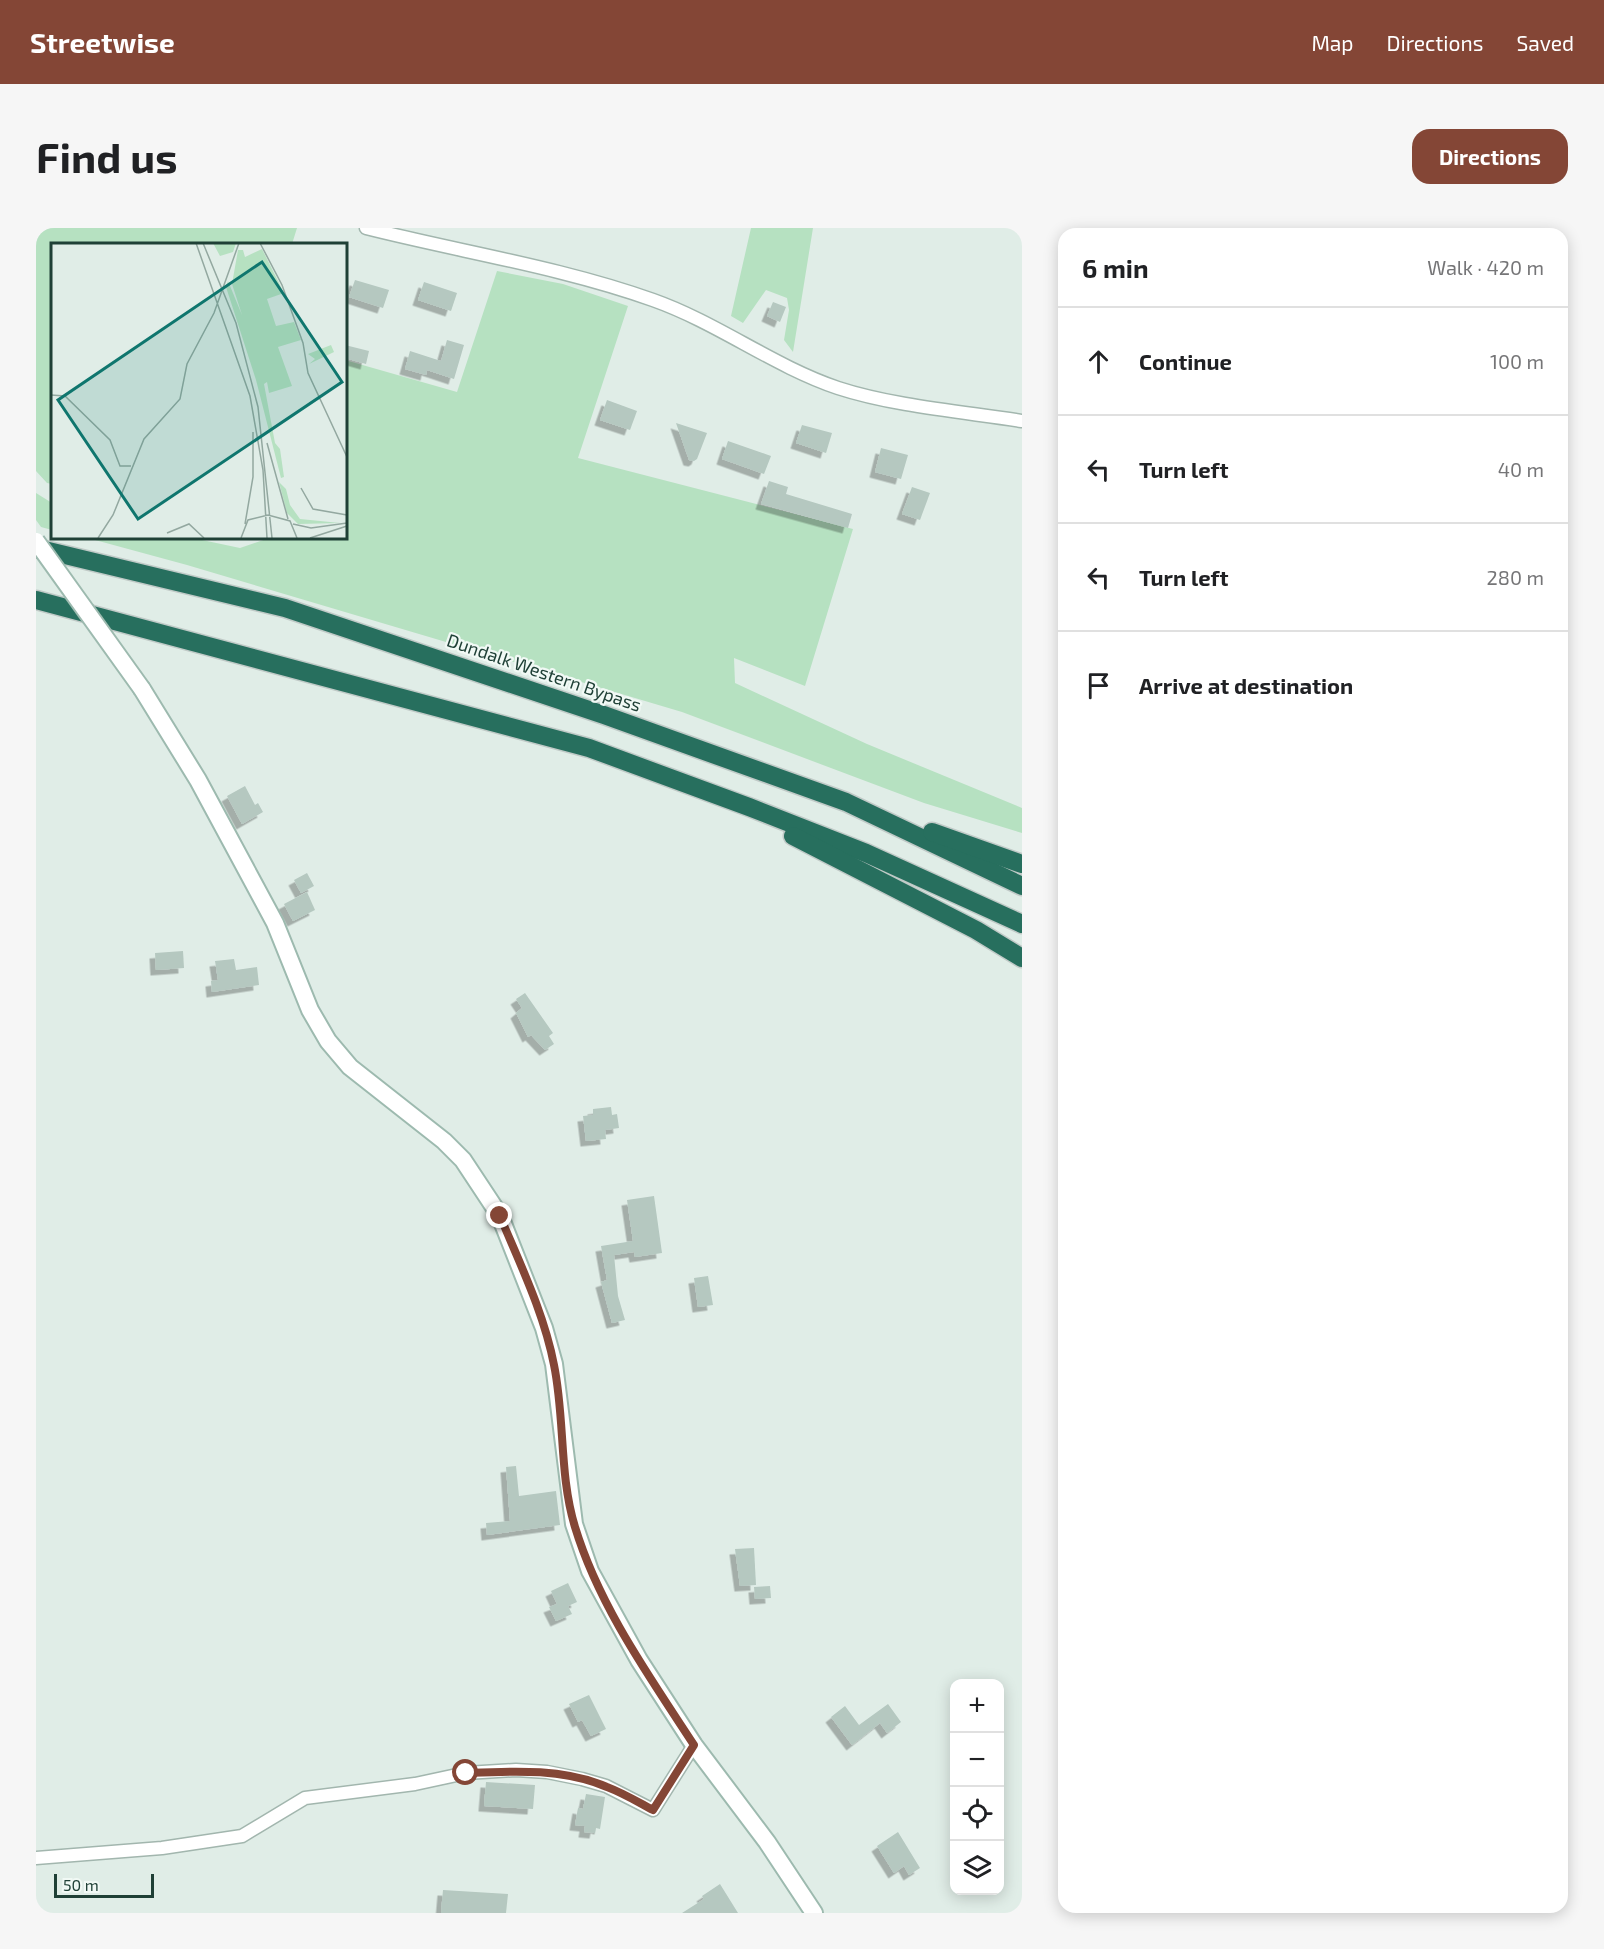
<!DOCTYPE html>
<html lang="en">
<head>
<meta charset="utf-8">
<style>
	:root { --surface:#fff; --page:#f6f6f6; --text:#202124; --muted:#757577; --line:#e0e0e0; --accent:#844636 }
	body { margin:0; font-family:"Exo 2",sans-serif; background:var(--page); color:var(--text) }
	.controls { position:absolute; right:18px; bottom:18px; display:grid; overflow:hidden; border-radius:12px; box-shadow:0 3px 15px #0003 }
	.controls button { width:54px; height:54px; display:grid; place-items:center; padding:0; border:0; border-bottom:2px solid var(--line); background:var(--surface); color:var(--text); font:30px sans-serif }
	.scale { position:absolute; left:18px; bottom:15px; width:100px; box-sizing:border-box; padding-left:6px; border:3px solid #1f4036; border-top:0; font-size:16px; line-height:21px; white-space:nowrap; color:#1f4036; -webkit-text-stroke:4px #f1f9f5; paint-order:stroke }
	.stop { position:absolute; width:18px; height:18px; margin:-14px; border:4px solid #844636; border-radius:50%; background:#fff }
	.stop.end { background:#844636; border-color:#fff; box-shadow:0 2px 6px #0008 }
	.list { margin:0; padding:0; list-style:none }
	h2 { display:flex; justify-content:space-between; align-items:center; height:78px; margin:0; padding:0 24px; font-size:26px }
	h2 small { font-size:20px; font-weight:400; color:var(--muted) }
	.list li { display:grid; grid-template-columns:39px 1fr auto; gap:18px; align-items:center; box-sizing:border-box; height:108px; padding:0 24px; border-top:2px solid var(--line) }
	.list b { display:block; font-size:22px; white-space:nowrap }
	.list em { font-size:20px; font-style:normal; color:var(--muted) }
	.icon { flex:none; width:33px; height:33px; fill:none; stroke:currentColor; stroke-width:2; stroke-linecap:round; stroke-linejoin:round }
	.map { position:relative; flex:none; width:986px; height:1685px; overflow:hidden; border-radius:18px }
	header { display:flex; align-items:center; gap:36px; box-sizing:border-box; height:84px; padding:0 30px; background:var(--accent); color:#fff }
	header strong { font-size:28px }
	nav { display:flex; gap:33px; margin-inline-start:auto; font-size:21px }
	.intro { display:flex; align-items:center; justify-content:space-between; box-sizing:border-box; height:144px; padding:0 36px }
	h1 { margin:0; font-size:42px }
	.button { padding:15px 27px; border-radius:18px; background:var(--accent); color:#fff; font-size:21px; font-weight:700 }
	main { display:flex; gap:36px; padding:0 36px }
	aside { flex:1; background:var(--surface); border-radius:18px; box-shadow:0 3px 15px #0003 }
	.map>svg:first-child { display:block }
</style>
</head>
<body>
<header>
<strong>Streetwise</strong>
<nav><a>Map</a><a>Directions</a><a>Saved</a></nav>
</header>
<div class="intro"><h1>Find us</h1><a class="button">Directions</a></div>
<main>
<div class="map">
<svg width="986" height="1685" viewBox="0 0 986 1685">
	<defs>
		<filter id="shadow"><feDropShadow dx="-5.5" dy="5.5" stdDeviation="0" flood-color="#0004"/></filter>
	</defs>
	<rect width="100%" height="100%" fill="#e0ede7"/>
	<g fill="#b6e1c1">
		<path d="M0,0H261L256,16H16V256L11,255L0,243Z"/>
		<path d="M715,0H777L757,124L748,112L753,82L751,70L730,62L707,95L695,88Z"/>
		<path d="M461,43L527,56L592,78L542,230L817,301L769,458L698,430L699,455L831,516L986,580V605L888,575L646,484L151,337L48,309H152L204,320L233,310L229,309H309V132L421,164Z"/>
		<path d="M0,265L16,275V302L5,299L0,292Z"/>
	</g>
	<g fill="#b5c8c0" filter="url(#shadow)">
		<path d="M319,52L353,62L347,80L313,69Z"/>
		<path d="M388,54L421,65L415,83L382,72Z"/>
		<path d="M737,74L750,79L744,94L731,88Z"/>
		<path d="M411,112L428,117L418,151L391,142L390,147L369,141L374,123L405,133Z"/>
		<path d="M309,117L333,123L330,136L309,130Z"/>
		<path d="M571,172L601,183L594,202L564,192Z"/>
		<path d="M640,195L671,205L661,231L658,233L653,232Z"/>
		<path d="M766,197L796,205L790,225L760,215Z"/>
		<path d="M692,213L735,228L728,246L686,231Z"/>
		<path d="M845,220L872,227L865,251L839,244Z"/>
		<path d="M733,253L752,259L750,266L816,286L812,300L725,276Z"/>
		<path d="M876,259L894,265L884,292L866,286Z"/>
		<path d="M209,558L219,577L222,575L227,584L206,596L191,568Z"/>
		<path d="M271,645L278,658L265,665L258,652Z"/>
		<path d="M271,664L279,682L257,693L248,676Z"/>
		<path d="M147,723L148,740L120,742L119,725Z"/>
		<path d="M198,731L200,742L221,739L223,757L176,764L175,753L182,752L179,733Z"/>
		<path d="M489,765L517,805L513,808L518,816L509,822L495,807L492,809L480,785L486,780L480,771Z"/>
		<path d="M575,879L576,887L581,886L583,900L569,902L570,911L550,913L547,888L557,887V881Z"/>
		<path d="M618,968L626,1025L599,1029L598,1024L578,1027L582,1068L589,1092L576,1095L565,1054L571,1052L565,1018L597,1013L591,972Z"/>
		<path d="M672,1048L677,1077L662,1079L658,1050Z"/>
		<path d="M480,1238L483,1268L520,1263L524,1297L451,1307L450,1295L474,1293L470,1239Z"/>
		<path d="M718,1320L720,1357L704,1358L699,1321Z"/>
		<path d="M532,1355L541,1374L532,1378L536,1386L520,1393L513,1379L521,1376L515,1363Z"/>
		<path d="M734,1358L735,1370L719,1371L718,1359Z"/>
		<path d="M553,1467L570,1501L555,1508L546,1492L542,1494L533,1476Z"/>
		<path d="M852,1476L865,1494L851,1505L844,1495L816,1517L795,1489L809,1478L823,1497Z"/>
		<path d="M450,1554L499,1557L497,1581L448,1578Z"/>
		<path d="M550,1566L569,1569L564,1601L560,1600L559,1605L548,1604L549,1598L539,1597L542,1580L547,1581Z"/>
		<path d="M862,1604L884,1640L873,1647L868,1638L858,1645L841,1618Z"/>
		<path d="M684,1656L702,1685H646L668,1671L666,1668Z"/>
		<path d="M407,1662L472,1666L470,1685H405Z"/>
	</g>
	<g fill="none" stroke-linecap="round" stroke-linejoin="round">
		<defs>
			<g id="street">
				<path d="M330,0C425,24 524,39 617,72C682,95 737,138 802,160C857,178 928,184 986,193"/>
				<path d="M0,1630L126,1620L206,1608L269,1570L379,1556L430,1545L480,1542L511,1544L546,1551L570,1558L617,1582L658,1517"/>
			</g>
			<path id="secondary" d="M106,461L162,552L239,695L274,782L292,813L314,839L408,913L427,932L464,988L508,1100L518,1136L538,1296L554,1343L603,1432L658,1517L731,1614L778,1685"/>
			<g id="highway">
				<path d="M0,320L249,380L568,487L810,574L986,658"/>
				<path d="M0,372L553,520L713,579L830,625L986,696"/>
				<path d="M896,604L986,636"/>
				<path d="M757,608L940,702L986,730"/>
			</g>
		</defs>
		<use href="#street" stroke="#a2b6ae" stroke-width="15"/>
		<use href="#secondary" stroke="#9dbaaf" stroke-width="20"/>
		<use href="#highway" stroke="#c0cac7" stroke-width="21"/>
		<use href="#street" stroke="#fff" stroke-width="12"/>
		<use href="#secondary" stroke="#fff" stroke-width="16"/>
		<use href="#highway" stroke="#276f5e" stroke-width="18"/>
		<defs>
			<path id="secondary-bridge" d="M0,313L106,461"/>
		</defs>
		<use href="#secondary-bridge" stroke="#9dbaaf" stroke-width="20" stroke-linecap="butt"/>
		<use href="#secondary-bridge" stroke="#fff" stroke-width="16"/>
	</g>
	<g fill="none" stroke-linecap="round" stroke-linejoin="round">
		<path stroke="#844636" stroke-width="8" d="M430,1545C477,1543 527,1540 571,1559C587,1565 602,1574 617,1582L658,1517C613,1448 563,1378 539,1299C523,1247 529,1190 518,1137C508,1085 484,1036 464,988"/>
	</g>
	<g text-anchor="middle" stroke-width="4.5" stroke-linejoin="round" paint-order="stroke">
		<g font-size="18" fill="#1f4036" stroke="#f1f9f5">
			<text transform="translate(508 445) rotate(19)" y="6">Dundalk Western Bypass</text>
		</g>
	</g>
	<g transform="translate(15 15)">
		<rect width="296" height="296" fill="#e0ede7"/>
		<path d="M162,0H185L182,9L169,13ZM211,6L233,50L216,56L225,83L243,79L250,97L227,104L241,143L218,150L216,139L213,141L224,200L229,206L233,234L230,235L205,137L175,44L177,38L191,72L181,41L187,7H192L194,14ZM280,102L283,109L258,121L264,116L257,111ZM228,239L235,246L239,262L249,276L289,280L247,281L236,270Z" fill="#b6e1c1"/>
		<path fill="none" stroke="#93a8a0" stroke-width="1.5" d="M145,0L199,153L212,227L216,295M152,0L185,80L207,164L221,295M209,0L231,42L252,100L257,130L296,214M0,152L14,153L59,197L69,223H80M216,200L237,276M250,245L262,266L296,272M194,281L202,234V189M242,281L260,285L296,280M116,290L138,281L153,295M47,295L62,272L93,196L129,156L136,121L163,70L188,0M190,295L197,277L217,272L239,278L246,295M259,295L296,283"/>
		<path fill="#0f766e" fill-opacity="0.15" stroke="#0f766e" stroke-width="3" d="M211,19L291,139L87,276L7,157Z"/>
		<rect width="296" height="296" fill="none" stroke="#1f4036" stroke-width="3"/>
	</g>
</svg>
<div class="controls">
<button>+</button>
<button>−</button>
<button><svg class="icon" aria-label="locate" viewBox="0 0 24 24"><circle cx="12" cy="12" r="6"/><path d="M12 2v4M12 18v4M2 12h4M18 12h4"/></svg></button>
<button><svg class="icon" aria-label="layers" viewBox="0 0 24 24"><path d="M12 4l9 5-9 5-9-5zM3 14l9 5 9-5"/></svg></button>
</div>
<div class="scale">50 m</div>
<div class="stop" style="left:430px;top:1545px"></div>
<div class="stop end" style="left:464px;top:988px"></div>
</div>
<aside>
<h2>6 min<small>Walk · 420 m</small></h2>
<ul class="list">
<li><svg class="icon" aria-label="ahead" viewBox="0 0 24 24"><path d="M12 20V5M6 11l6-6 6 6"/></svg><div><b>Continue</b></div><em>100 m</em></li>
<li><svg class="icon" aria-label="left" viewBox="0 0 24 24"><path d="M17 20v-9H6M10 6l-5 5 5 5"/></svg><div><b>Turn left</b></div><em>40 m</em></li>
<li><svg class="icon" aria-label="left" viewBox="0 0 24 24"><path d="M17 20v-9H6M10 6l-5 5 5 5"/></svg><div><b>Turn left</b></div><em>280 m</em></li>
<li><svg class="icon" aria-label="arrive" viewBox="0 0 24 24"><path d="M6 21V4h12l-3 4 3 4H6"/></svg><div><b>Arrive at destination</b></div></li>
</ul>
</aside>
</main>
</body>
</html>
